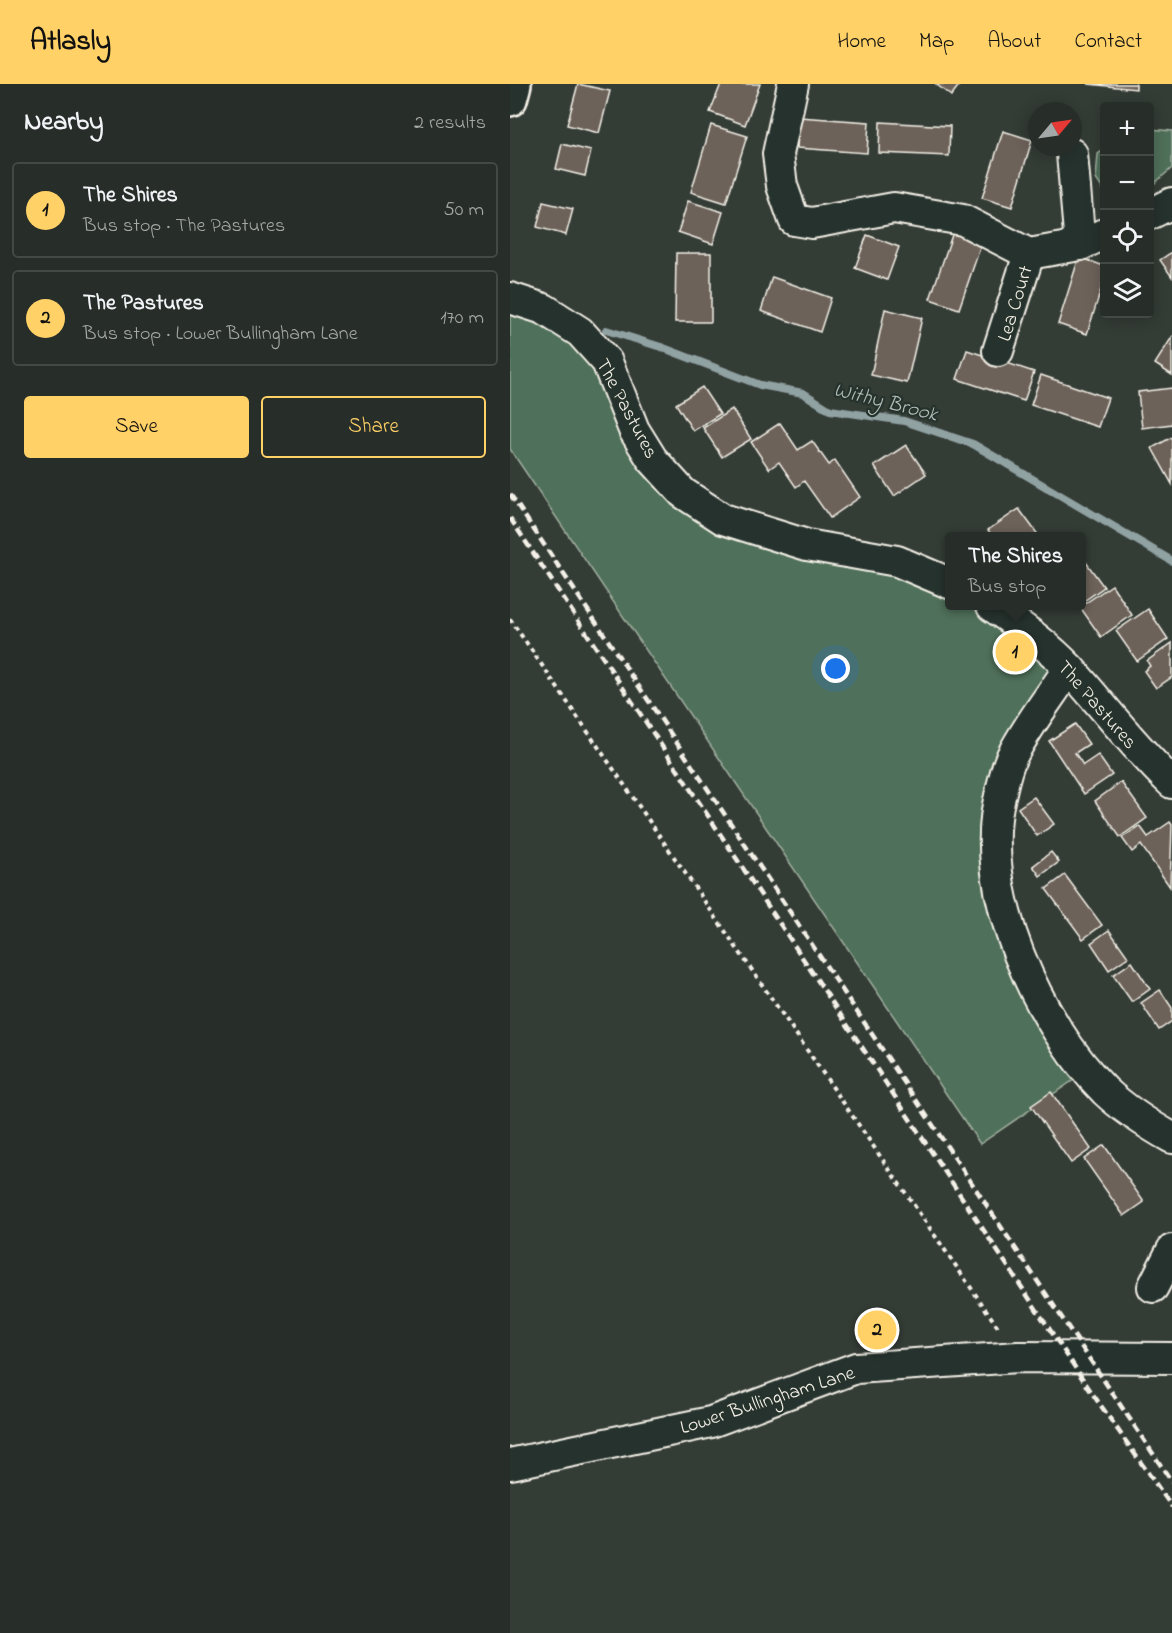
<!DOCTYPE html>
<html lang="en">
<head>
<meta charset="utf-8">
<style>
	:root { --surface:#272d28; --page:#333934; --text:#f1f3f6; --muted:#a4a8a8; --line:#434945; --accent:#ffd166 }
	body { margin:0; font-family:"Indie Flower",sans-serif; background:var(--page); color:var(--text) }
	.controls { position:absolute; right:18px; top:18px; display:grid; overflow:hidden; border-radius:6px; box-shadow:0 3px 15px #0003 }
	.controls button { width:54px; height:54px; display:grid; place-items:center; padding:0; border:0; border-bottom:2px solid var(--line); background:var(--surface); color:var(--text); font:30px sans-serif }
	.compass { position:absolute; left:518px; top:18px; width:54px; height:54px; border-radius:50%; background:var(--surface); box-shadow:0 3px 15px #0003; rotate:61deg }
	.you { position:absolute; left:326px; top:585px; width:21px; height:21px; margin:-15px; border:4px solid #fff; border-radius:50%; background:#1a73e8; box-shadow:0 0 0 9px #1a73e833 }
	.badge { display:grid; place-items:center; width:39px; height:39px; border-radius:50%; background:var(--accent); color:#111; font-size:20px; font-weight:700 }
	.pin { position:absolute; translate:-50% -50%; border:3px solid #fff; box-shadow:0 2px 6px #0006 }
	.popup { position:absolute; left:435px; top:448px; width:141px; height:78px; box-sizing:border-box; display:grid; place-content:center; border-radius:6px; background:var(--surface); filter:drop-shadow(0 2px 4px #0005); font-size:20px; white-space:nowrap; color:var(--muted) }
	.popup b { font-size:22px; color:var(--text) }
	.popup::after { content:''; position:absolute; left:50%; top:100%; margin-left:-12px; border:12px solid transparent; border-top-color:var(--surface) }
	.list { margin:0; padding:0; list-style:none }
	h2 { display:flex; justify-content:space-between; align-items:center; height:78px; margin:0; padding:0 24px; font-size:26px }
	h2 small { font-size:20px; font-weight:400; color:var(--muted) }
	.list li { display:grid; grid-template-columns:39px 1fr auto; gap:18px; align-items:center; box-sizing:border-box; height:96px; margin:0 12px 12px; padding:0 12px; border:2px solid var(--line); border-radius:6px }
	.list b { display:block; font-size:22px; white-space:nowrap }
	.list p { margin:0; font-size:20px; white-space:nowrap; color:var(--muted) }
	.list em { font-size:20px; font-style:normal; color:var(--muted) }
	.actions { display:flex; gap:12px; padding:18px 24px }
	.actions a { flex:1; padding:14px 0; border:2px solid var(--accent); border-radius:6px; text-align:center; font-size:21px; color:var(--accent) }
	.actions .main { background:var(--accent); color:#111 }
	.icon { flex:none; width:33px; height:33px; fill:none; stroke:currentColor; stroke-width:2; stroke-linecap:round; stroke-linejoin:round }
	.map { position:relative; flex:none; width:662px; height:1549px; overflow:hidden }
	header { display:flex; align-items:center; gap:36px; box-sizing:border-box; height:84px; padding:0 30px; background:var(--accent); color:#111 }
	header strong { font-size:28px }
	nav { display:flex; gap:33px; margin-inline-start:auto; font-size:21px }
	main { display:flex }
	aside { flex:1; background:var(--surface) }
	.map>svg:first-child { display:block }
</style>
</head>
<body>
<header>
<strong>Atlasly</strong>
<nav><a>Home</a><a>Map</a><a>About</a><a>Contact</a></nav>
</header>
<main>
<aside>
<h2>Nearby<small>2 results</small></h2>
<ul class="list">
<li><span class="badge">1</span><div><b>The Shires</b><p>Bus stop · The Pastures</p></div><em>50 m</em></li>
<li><span class="badge">2</span><div><b>The Pastures</b><p>Bus stop · Lower Bullingham Lane</p></div><em>170 m</em></li>
</ul>
<div class="actions"><a class="main">Save</a><a>Share</a></div>
</aside>
<div class="map">
<svg width="662" height="1549" viewBox="0 0 662 1549">
	<rect width="100%" height="100%" fill="#343c36"/>
	<filter id="ink" filterUnits="userSpaceOnUse"><feTurbulence type="fractalNoise" baseFrequency=".0167" numOctaves="2"/><feDisplacementMap in="SourceGraphic" scale="12" xChannelSelector="R" yChannelSelector="G"/><feConvolveMatrix kernelMatrix="1 2 1 2 8 2 1 2 1" color-interpolation-filters="sRGB"/></filter>
	<g filter="url(#ink)">
		<g fill="#50705a" stroke="#a2b0a1" stroke-width="1.5">
			<path d="M640,45L662,47V84L640,103Z"/>
			<path d="M594,66V107L586,95L588,70Z"/>
			<path d="M0,221L53,245L96,285L174,416L439,502V522H476L560,589L502,678L484,753L506,869L574,989L470,1060L0,365Z"/>
		</g>
		<g fill="none" stroke-linecap="round" stroke-linejoin="round">
			<path stroke="#91a2a3" stroke-width="8" d="M96,246L151,263L250,301L293,309L320,326L394,337L463,360L662,477"/>
		</g>
		<g fill="#6d625a" stroke="#f4f1e8" stroke-width="1.5">
			<path d="M68,0L100,7L89,49L57,41Z"/>
			<path d="M211,0H250L235,41L200,28Z"/>
			<path d="M426,0H450L441,12Z"/>
			<path d="M578,0H626V5Z"/>
			<path d="M289,33L359,38L357,69L287,64Z"/>
			<path d="M370,38L440,42L439,72L369,69Z"/>
			<path d="M201,41L237,52L216,119L181,108Z"/>
			<path d="M493,47L522,56L502,123L472,114Z"/>
			<path d="M52,60L81,67L75,92L46,85Z"/>
			<path d="M178,117L213,128L203,160L168,148Z"/>
			<path d="M33,118L63,125L56,151L27,143Z"/>
			<path d="M443,148L472,158L449,225L420,215Z"/>
			<path d="M357,151L389,163L377,196L345,184Z"/>
			<path d="M662,168V193L650,176Z"/>
			<path d="M166,169H201V238H165Z"/>
			<path d="M569,173L594,182V196L577,250L548,240Z"/>
			<path d="M262,193L321,214L310,248L251,227Z"/>
			<path d="M375,225L412,234L397,299L361,291Z"/>
			<path d="M662,253V291L645,280Z"/>
			<path d="M457,266L524,288L514,317L447,295Z"/>
			<path d="M531,291L598,314L588,343L521,321Z"/>
			<path d="M192,303L210,330L183,347L166,320Z"/>
			<path d="M662,304V340L632,344L628,308Z"/>
			<path d="M222,325L241,355L212,373L193,344Z"/>
			<path d="M270,339L288,366L302,357L319,381L325,376L350,413L320,434L294,397L286,403L269,378L259,385L241,358Z"/>
			<path d="M662,353V400L642,364Z"/>
			<path d="M396,361L416,390L384,412L364,382Z"/>
			<path d="M509,425L529,452H482L478,446Z"/>
			<path d="M573,474L594,503L571,519V475Z"/>
			<path d="M602,501L622,531L591,553L570,523Z"/>
			<path d="M638,525L658,555L627,577L606,547Z"/>
			<path d="M662,559V593L646,604L634,587L640,582L637,577Z"/>
			<path d="M565,640L579,660L565,669L573,681L588,671L602,691L574,710L539,657Z"/>
			<path d="M611,698L637,734L610,753L585,717Z"/>
			<path d="M524,713L544,740L527,752L508,724Z"/>
			<path d="M660,738L662,741L660,803L631,761L622,768L612,754L630,742L638,753Z"/>
			<path d="M541,768L549,778L530,792L523,782Z"/>
			<path d="M555,791L592,841L573,855L536,805Z"/>
			<path d="M599,846L618,873L599,886L581,859Z"/>
			<path d="M622,878L640,905L622,918L603,891Z"/>
			<path d="M650,906L662,924V937L649,946L631,919Z"/>
			<path d="M541,1008L581,1065L561,1079L521,1022Z"/>
			<path d="M594,1061L634,1118L614,1132L574,1075Z"/>
		</g>
		<g fill="none" stroke-linecap="round" stroke-linejoin="round">
			<defs>
				<g id="street">
					<path d="M283,0L268,70L272,102L284,136L302,139L384,124L453,136L519,170L570,161L594,150"/>
					<path d="M562,70L570,161"/>
					<path d="M640,130L662,119"/>
					<path d="M0,214L34,225L70,248L97,278L124,346L142,375L173,409L213,435L297,461L387,477L439,499"/>
					<path d="M488,267L519,170"/>
					<path d="M482,522C509,541 538,561 561,586C595,624 625,664 662,699"/>
					<path d="M559,584C540,613 517,642 502,672C496,684 493,699 490,712C466,806 529,941 595,1007C614,1025 639,1041 662,1054"/>
					<path d="M643,1203L662,1166"/>
					<path d="M0,1380L201,1338L346,1284L508,1273L662,1274"/>
				</g>
				<path id="secondary" d="M0,15L4,0"/>
			</defs>
			<use href="#street" stroke="#f4f1e8" stroke-width="34"/>
			<use href="#secondary" stroke="#f4f1e8" stroke-width="38"/>
			<path stroke="#f4f1e8" stroke-width="4" stroke-dasharray="4.5 4.5" stroke-linecap="butt" d="M0,535L490,1246"/>
			<use href="#street" stroke="#26332d" stroke-width="30"/>
			<use href="#secondary" stroke="#26332d" stroke-width="33"/>
			<g stroke="#f4f1e8" stroke-width="4.5" stroke-dasharray="9 4.5" stroke-linecap="butt">
				<path d="M0,410L662,1398"/>
				<path d="M0,434L582,1309L662,1423"/>
			</g>
		</g>
	</g>
	<g text-anchor="middle" stroke-width="4.5" stroke-linejoin="round" paint-order="stroke">
		<g font-size="20" fill="#f4f1e8" stroke="#26332d">
			<text transform="translate(504 219) rotate(-73)" y="7">Lea Court</text>
			<text transform="translate(118 324) rotate(62)" y="7">The Pastures</text>
			<text transform="translate(588 620) rotate(49)" y="7">The Pastures</text>
			<text transform="translate(257 1315) rotate(-18)" y="7">Lower Bullingham Lane</text>
		</g>
		<g font-size="21" font-style="italic" fill="#b2bdba" stroke="#26332d">
			<text transform="translate(376 317) rotate(14)" y="7">Withy Brook</text>
		</g>
	</g>
</svg>
<div class="controls">
<button>+</button>
<button>−</button>
<button><svg class="icon" aria-label="locate" viewBox="0 0 24 24"><circle cx="12" cy="12" r="6"/><path d="M12 2v4M12 18v4M2 12h4M18 12h4"/></svg></button>
<button><svg class="icon" aria-label="layers" viewBox="0 0 24 24"><path d="M12 4l9 5-9 5-9-5zM3 14l9 5 9-5"/></svg></button>
</div>
<svg class="compass" viewBox="-18 -18 36 36"><path d="M0-13l5 13h-10z" fill="#e53935"/><path d="M0 13l5-13h-10z" fill="#a4a8a8"/></svg>
<div class="you"></div>
<div class="pin badge" style="left:505px;top:568px">1</div>
<div class="popup"><b>The Shires</b>Bus stop</div>
<div class="pin badge" style="left:367px;top:1246px">2</div>
</div>
</main>
</body>
</html>
